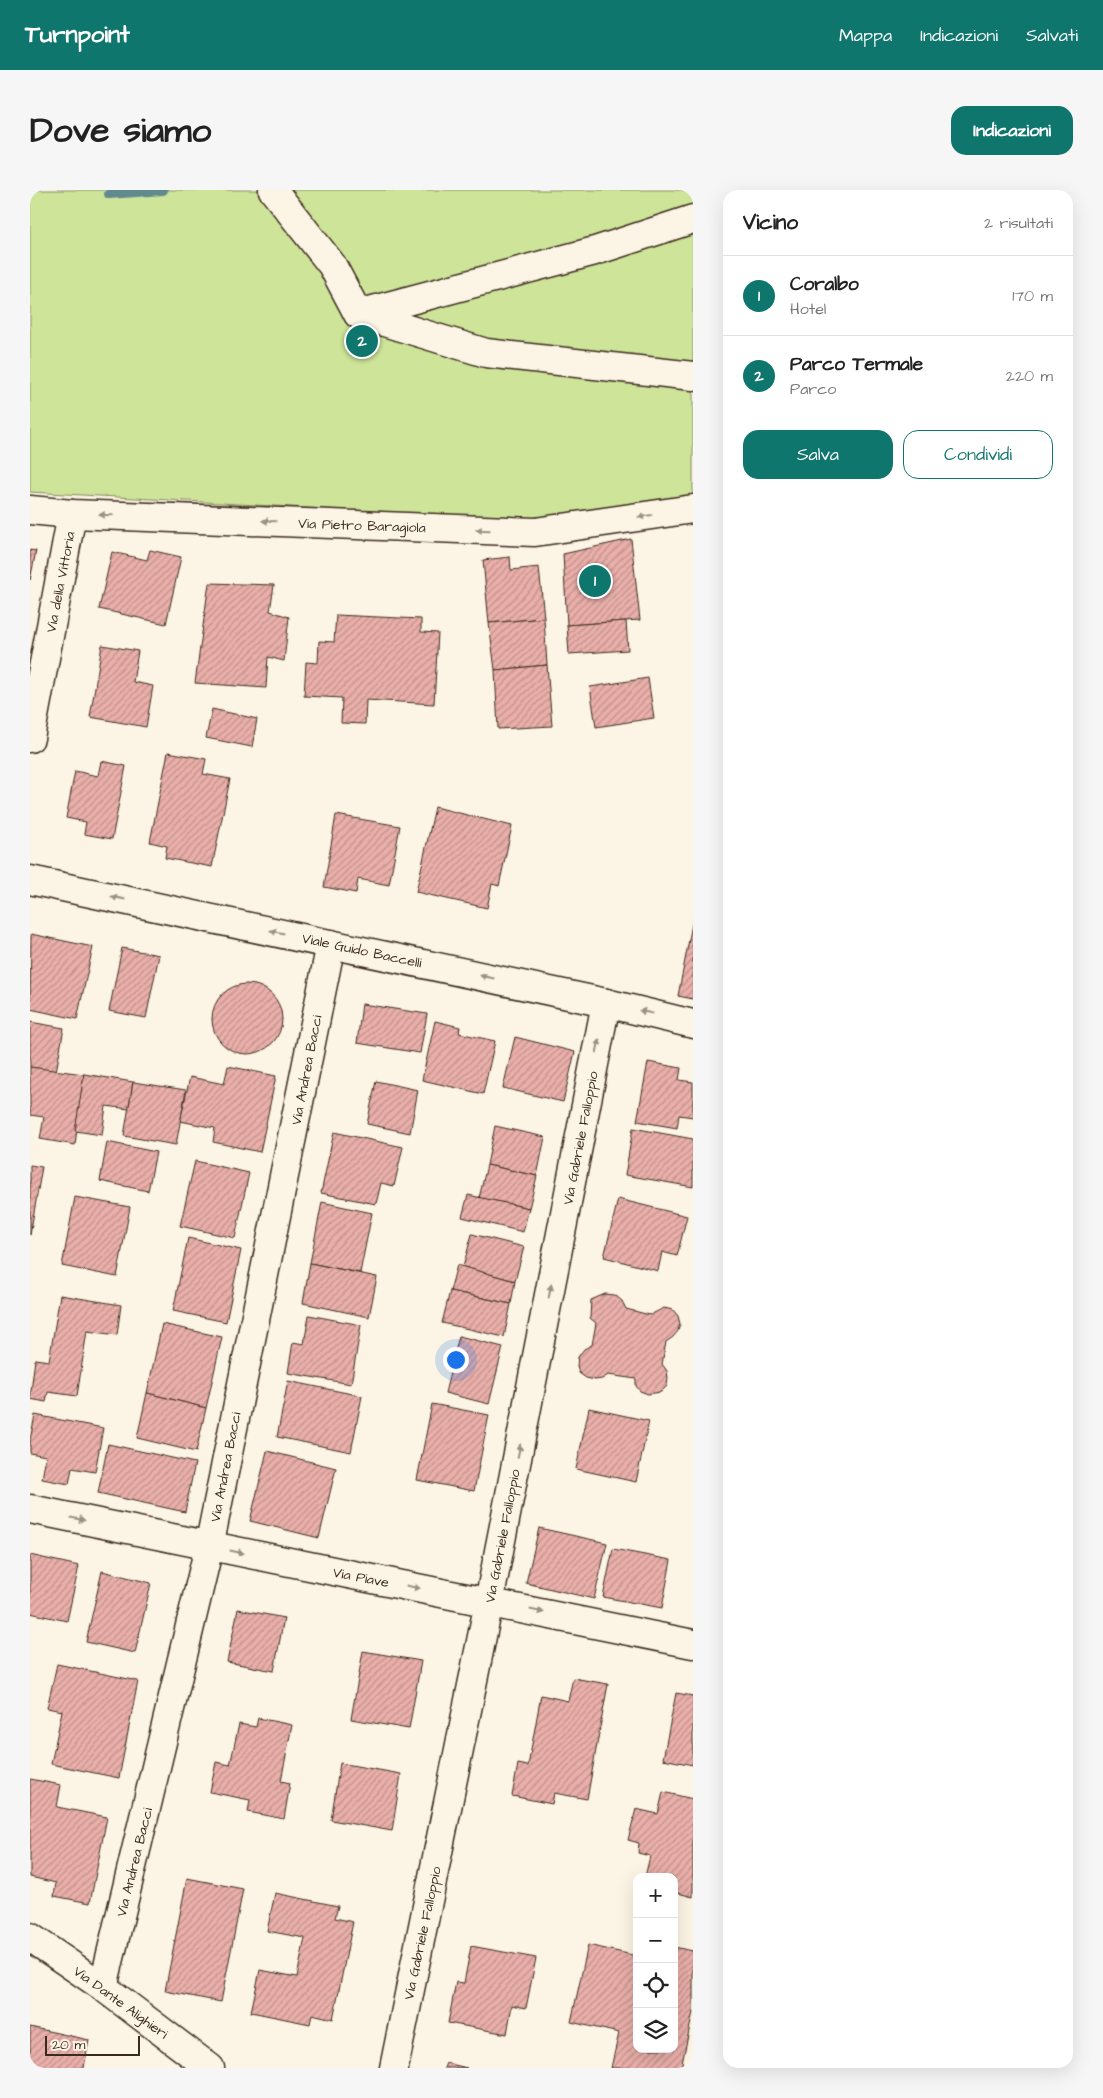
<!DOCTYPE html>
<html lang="it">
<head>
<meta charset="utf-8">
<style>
	:root { --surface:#fff; --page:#f6f6f6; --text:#222; --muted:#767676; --line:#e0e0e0; --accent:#0f766e }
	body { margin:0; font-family:"Architects Daughter",sans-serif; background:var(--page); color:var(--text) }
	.controls { position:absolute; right:15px; bottom:15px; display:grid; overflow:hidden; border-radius:10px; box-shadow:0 5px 20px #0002 }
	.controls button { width:45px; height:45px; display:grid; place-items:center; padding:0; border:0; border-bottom:1px solid var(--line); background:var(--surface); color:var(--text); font:25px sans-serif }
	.scale { position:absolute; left:15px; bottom:12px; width:95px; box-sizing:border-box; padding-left:5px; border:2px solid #3b2a1e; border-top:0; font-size:14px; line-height:18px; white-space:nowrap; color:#3b2a1e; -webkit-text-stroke:4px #fcf5e5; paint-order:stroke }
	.you { position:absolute; left:425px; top:1169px; width:18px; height:18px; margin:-12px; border:4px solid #fff; border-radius:50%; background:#1a73e8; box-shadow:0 0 0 8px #1a73e833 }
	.badge { display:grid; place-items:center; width:32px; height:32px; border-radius:50%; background:var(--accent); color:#fff; font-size:16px; font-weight:700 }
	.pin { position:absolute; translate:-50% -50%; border:2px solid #fff; box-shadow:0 1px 5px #0006 }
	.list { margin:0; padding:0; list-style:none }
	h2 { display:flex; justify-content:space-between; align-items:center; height:65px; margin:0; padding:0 20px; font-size:21px }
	h2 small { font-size:16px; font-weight:400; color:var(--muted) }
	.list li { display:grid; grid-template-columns:32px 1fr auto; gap:15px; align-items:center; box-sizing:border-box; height:80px; padding:0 20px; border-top:1px solid var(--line) }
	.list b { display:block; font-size:19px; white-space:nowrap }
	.list p { margin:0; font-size:16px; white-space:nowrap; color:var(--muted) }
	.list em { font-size:16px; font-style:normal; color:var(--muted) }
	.actions { display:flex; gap:10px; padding:15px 20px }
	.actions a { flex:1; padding:11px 0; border:1px solid var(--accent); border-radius:15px; text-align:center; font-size:18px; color:var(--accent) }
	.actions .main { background:var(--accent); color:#fff }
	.icon { flex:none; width:28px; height:28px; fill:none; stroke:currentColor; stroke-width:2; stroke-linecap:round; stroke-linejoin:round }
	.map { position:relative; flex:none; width:663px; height:1878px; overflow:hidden; border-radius:15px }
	header { display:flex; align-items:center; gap:30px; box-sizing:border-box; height:70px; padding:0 25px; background:var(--accent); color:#fff }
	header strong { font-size:24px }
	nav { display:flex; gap:28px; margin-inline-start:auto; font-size:18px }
	.intro { display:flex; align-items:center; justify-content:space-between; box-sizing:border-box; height:120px; padding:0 30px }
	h1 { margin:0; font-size:35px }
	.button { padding:12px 22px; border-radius:15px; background:var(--accent); color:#fff; font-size:18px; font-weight:700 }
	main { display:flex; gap:30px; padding:0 30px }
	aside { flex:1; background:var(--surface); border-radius:15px; box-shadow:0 5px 20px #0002 }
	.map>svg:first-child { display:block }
</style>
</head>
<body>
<header>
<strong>Turnpoint</strong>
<nav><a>Mappa</a><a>Indicazioni</a><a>Salvati</a></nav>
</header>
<div class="intro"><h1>Dove siamo</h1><a class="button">Indicazioni</a></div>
<main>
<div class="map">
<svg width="663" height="1878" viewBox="0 0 663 1878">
	<defs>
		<pattern id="building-hatch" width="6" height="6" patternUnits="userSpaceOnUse" patternTransform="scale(1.25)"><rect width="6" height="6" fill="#eaafaa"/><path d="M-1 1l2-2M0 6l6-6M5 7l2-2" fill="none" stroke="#bf8f8a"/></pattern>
	</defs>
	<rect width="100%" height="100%" fill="#fcf5e5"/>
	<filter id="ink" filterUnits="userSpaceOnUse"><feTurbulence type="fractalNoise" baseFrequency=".02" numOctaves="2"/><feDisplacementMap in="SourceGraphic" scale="10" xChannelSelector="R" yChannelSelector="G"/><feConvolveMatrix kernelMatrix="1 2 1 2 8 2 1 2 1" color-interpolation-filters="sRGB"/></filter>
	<g filter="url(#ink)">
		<path fill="#cde499" stroke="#84875c" d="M0,0H663V308L504,331L0,302Z"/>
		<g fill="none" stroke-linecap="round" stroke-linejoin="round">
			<path stroke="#618a8e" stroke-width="10" d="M79,4L133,0"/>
		</g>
		<g fill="url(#building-hatch)" stroke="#3b2a1e">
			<path d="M601,349L610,430L537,435L533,364Z"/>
			<path d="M0,360L6,361L0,390Z"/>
			<path d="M120,360L151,367L136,434L69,419L82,362L117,370Z"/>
			<path d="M480,367L481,380L509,377L514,428L459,433L453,370Z"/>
			<path d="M179,393L244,395L240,421L259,427L254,471L238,467L236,498L165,493Z"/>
			<path d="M306,425L391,429V442L408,443L404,514L336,510L335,534L311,533L312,508L274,506L276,472L288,473L289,451L304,452Z"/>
			<path d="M514,428L517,475L465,480L459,433Z"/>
			<path d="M596,431L598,460L539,464L537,435Z"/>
			<path d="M72,455L108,461L103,492L123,496L116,537L60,527Z"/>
			<path d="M517,475L522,536L468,539L465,480Z"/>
			<path d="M618,488L624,528L566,537L560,497Z"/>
			<path d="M182,519L227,529L222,557L176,548Z"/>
			<path d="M138,562L176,569L173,584L200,589L182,677L135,668L137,656L120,652Z"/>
			<path d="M71,571L96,576L82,649L54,644L56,632L36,628L45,581L68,586Z"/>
			<path d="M405,617L482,636L469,696L462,694L457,718L386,702Z"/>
			<path d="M306,625L370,636L359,695L328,689L326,703L294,697Z"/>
			<path d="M663,729V809L648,806Z"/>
			<path d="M1,744L63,757L47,829L0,819Z"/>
			<path d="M92,758L129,765L116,828L79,821Z"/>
			<circle cx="217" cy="829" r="35"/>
			<path d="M332,814L397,824L390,863L327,853Z"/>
			<path d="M405,831L430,837L429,843L465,851L453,904L392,890Z"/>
			<path d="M0,832L34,838L26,882L0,877Z"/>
			<path d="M485,847L545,862L533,912L473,898Z"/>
			<path d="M618,872L651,878L649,890L663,892V927L649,925L647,938L607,931Z"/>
			<path d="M198,876L246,886L230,962L183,952L185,938L150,931L160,887L194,894Z"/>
			<path d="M0,877L54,884L45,955L10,949L14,927L0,925Z"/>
			<path d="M54,884L103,892L99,919L76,916L72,945L45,941Z"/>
			<path d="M346,891L388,900L380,943L337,934Z"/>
			<path d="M103,892L156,900L146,955L94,946Z"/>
			<path d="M465,936L515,947L507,986L457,975Z"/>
			<path d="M603,938L663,949V997L595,985Z"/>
			<path d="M304,942L373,957L364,996L351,993L346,1014L291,1003Z"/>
			<path d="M77,952L126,962L118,1001L70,991Z"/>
			<path d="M165,971L219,983L205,1048L150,1036Z"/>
			<path d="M0,975L12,977L0,1045Z"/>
			<path d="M457,975L507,986L499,1018L449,1008Z"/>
			<path d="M438,1005L499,1018L493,1042L432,1027Z"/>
			<path d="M45,1007L100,1017L87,1087L32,1076Z"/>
			<path d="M588,1009L657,1026L647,1066L632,1062L628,1081L574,1067Z"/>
			<path d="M292,1012L342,1023L330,1083L280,1073Z"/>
			<path d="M442,1044L494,1057L485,1091L433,1077Z"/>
			<path d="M158,1048L211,1060L196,1132L143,1121Z"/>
			<path d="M280,1073L347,1087L339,1127L273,1113Z"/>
			<path d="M427,1075L485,1091L481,1114L420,1101Z"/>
			<path d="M420,1101L481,1114L474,1147L412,1133Z"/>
			<path d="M575,1104L585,1105L592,1111L596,1119L620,1125L634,1118L643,1120L648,1126L650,1134L648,1141L643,1147L636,1152L632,1174L637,1181L638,1188L637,1196L631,1202L618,1204L610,1201L606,1196V1189L578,1185L572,1189L565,1190L556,1188L549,1183L547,1176L548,1167L554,1159L562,1155L566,1133L560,1128L561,1110Z"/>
			<path d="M30,1105L91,1115L87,1145L57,1141L47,1206L18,1202L16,1212L0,1209L5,1169L19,1171Z"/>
			<path d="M279,1125L331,1135L321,1194L258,1183L263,1152L274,1154Z"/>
			<path d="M132,1134L192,1147L176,1218L117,1203Z"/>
			<path d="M429,1146L473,1157L459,1214L415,1203Z"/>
			<path d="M258,1191L332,1206L321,1262L247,1247Z"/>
			<path d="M117,1203L176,1218L166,1262L107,1248Z"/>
			<path d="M402,1214L459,1225L444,1301L387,1290Z"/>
			<path d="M559,1218L619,1231L606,1292L546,1279Z"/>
			<path d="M5,1225L73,1238L65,1282L42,1278L39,1294L12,1289L16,1266L0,1263V1250Z"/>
			<path d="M78,1254L165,1273L155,1322L68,1303Z"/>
			<path d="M237,1261L306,1278L289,1348L220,1331Z"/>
			<path d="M509,1338L577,1353L564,1409L496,1393Z"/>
			<path d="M583,1359L641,1370L632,1418L573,1407Z"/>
			<path d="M0,1365L49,1376L37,1431L0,1423Z"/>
			<path d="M72,1381L121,1393L105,1463L56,1452Z"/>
			<path d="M208,1419L254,1428L244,1481L197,1472Z"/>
			<path d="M333,1461L391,1471L379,1539L321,1529Z"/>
			<path d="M27,1474L108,1491L89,1588L21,1574L32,1521L17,1518Z"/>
			<path d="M543,1488L578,1494L557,1609L524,1603L522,1614L482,1606L488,1574L498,1576L511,1505L538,1511Z"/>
			<path d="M646,1503L663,1506V1575L633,1569Z"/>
			<path d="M228,1528L262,1535L251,1591L260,1593L254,1629L218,1622L220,1610L180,1602L186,1572L200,1575L209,1534L226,1537Z"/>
			<path d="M310,1573L371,1584L362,1641L301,1630Z"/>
			<path d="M0,1589L31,1595L27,1617L77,1627L60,1713L24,1706L26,1693L0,1687Z"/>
			<path d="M633,1602L663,1609V1707L644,1702V1687H615L620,1666L608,1663L609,1653L598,1650L606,1619L628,1624Z"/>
			<path d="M157,1688L213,1699L191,1812L135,1801Z"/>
			<path d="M245,1703L308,1716L305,1728L323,1732L303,1829L282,1824L280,1834L221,1822L230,1780L267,1787L275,1748L237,1741Z"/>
			<path d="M558,1755L607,1766V1859H644V1757L663,1761V1822L651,1878H581L589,1843L541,1832Z"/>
			<path d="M441,1756L506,1768L496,1818L482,1815L477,1844L418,1833L426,1792L434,1793Z"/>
			<path d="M0,1837L59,1850L54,1878H0Z"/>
			<path d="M416,1873L437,1878H414Z"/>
		</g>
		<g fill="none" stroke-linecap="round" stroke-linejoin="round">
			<defs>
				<g id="minor">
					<path d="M243,0L302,75L328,124L565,61L663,29"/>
					<path d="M328,124L456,163L663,186"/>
					<path d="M0,320L42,324L505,342L663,319"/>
					<path d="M0,548L42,324"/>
					<path d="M0,690L576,813L663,834"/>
					<path d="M0,1319C221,1366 442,1408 663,1454"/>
					<path d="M0,1747L73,1797L180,1878"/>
					<path d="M73,1797L179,1357L301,754"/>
					<path d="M364,1878L459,1412L576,813"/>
				</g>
			</defs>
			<use href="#minor" stroke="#3b2a1e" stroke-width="31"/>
			<use href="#minor" stroke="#fcf5e5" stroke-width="28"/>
		</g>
		<defs><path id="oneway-solid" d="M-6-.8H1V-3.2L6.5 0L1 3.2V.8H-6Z" transform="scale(1.25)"/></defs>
		<g fill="#9c9082">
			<use href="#oneway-solid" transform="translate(76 325) rotate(-178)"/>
			<use href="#oneway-solid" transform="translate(615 326) rotate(172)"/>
			<use href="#oneway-solid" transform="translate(239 331) rotate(-178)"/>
			<use href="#oneway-solid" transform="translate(453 340) rotate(-178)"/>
			<use href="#oneway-solid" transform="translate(88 708) rotate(-168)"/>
			<use href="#oneway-solid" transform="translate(247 742) rotate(-168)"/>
			<use href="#oneway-solid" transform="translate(457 787) rotate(-168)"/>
			<use href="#oneway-solid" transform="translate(616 822) rotate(-167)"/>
			<use href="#oneway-solid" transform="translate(568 856) rotate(-79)"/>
			<use href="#oneway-solid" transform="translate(520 1101) rotate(-79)"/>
			<use href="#oneway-solid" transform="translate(489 1261) rotate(-79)"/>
			<use href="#oneway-solid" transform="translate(48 1329) rotate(12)"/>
			<use href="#oneway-solid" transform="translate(207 1362) rotate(11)"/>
			<use href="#oneway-solid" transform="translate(383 1397) rotate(11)"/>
			<use href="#oneway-solid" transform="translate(507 1421) rotate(12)"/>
		</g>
	</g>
	<g text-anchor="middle" stroke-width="4" stroke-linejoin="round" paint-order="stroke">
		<g font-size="14" fill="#3b2a1e" stroke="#fcf5e5">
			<text transform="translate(332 335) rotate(2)" y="5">Via Pietro Baragiola</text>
			<text transform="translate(30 392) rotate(-79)" y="5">Via della Vittoria</text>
			<text transform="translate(332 760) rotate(12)" y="5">Viale Guido Baccelli</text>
			<text transform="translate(276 880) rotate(-79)" y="5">Via Andrea Bacci</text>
			<text transform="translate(550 948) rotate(-79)" y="5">Via Gabriele Falloppio</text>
			<text transform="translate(195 1277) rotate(-79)" y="5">Via Andrea Bacci</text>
			<text transform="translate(472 1346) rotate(-79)" y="5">Via Gabriele Falloppio</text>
			<text transform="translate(331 1387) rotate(11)" y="5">Via Piave</text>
			<text transform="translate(104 1672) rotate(-76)" y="5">Via Andrea Bacci</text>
			<text transform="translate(392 1743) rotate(-78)" y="5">Via Gabriele Falloppio</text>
			<text transform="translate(91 1812) rotate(36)" y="5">Via Dante Alighieri</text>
		</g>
	</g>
</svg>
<div class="controls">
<button>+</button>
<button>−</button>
<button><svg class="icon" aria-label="locate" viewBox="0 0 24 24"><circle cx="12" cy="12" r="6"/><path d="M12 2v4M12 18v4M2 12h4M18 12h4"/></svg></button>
<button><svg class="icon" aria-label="layers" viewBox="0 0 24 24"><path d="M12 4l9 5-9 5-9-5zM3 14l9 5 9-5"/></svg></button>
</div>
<div class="scale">20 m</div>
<div class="you"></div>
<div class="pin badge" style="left:565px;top:391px">1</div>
<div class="pin badge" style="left:332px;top:151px">2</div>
</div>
<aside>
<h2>Vicino<small>2 risultati</small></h2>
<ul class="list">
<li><span class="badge">1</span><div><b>Coralbo</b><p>Hotel</p></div><em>170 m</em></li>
<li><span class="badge">2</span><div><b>Parco Termale</b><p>Parco</p></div><em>220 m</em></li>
</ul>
<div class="actions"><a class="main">Salva</a><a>Condividi</a></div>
</aside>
</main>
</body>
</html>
